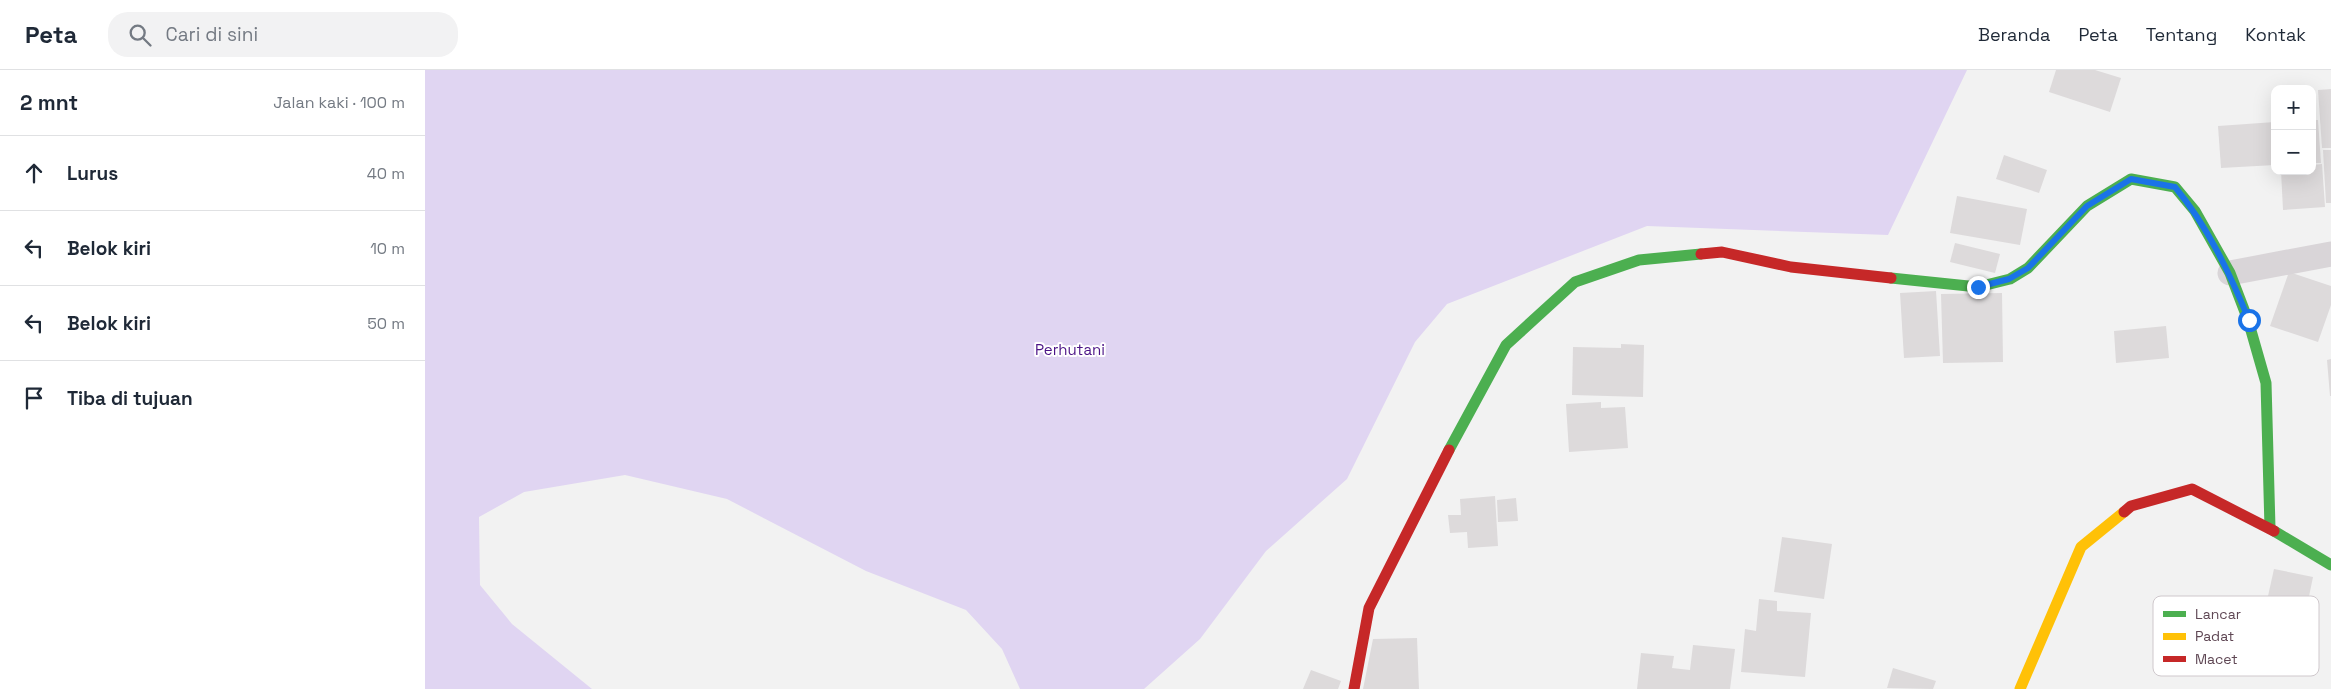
<!DOCTYPE html>
<html lang="id">
<head>
<meta charset="utf-8">
<style>
	:root { --surface:#fff; --page:#f2f2f3; --text:#1f2937; --muted:#747a83; --line:#e0e1e3 }
	body { margin:0; font-family:"Space Grotesk",sans-serif; background:var(--page); color:var(--text) }
	.controls { position:absolute; right:15px; top:15px; display:grid; overflow:hidden; border-radius:10px; box-shadow:0 5px 20px #0002 }
	.controls button { width:45px; height:45px; display:grid; place-items:center; padding:0; border:0; border-bottom:1px solid var(--line); background:var(--surface); color:var(--text); font:25px sans-serif }
	.stop { position:absolute; width:15px; height:15px; margin:-11px; border:4px solid #1a73e8; border-radius:50%; background:#fff }
	.stop.end { background:#1a73e8; border-color:#fff; box-shadow:0 1px 5px #0008 }
	.list { margin:0; padding:0; list-style:none }
	h2 { display:flex; justify-content:space-between; align-items:center; height:65px; margin:0; padding:0 20px; font-size:21px }
	h2 small { font-size:16px; font-weight:400; color:var(--muted) }
	.list li { display:grid; grid-template-columns:32px 1fr auto; gap:15px; align-items:center; box-sizing:border-box; height:75px; padding:0 20px; border-top:1px solid var(--line) }
	.list b { display:block; font-size:19px; white-space:nowrap }
	.list em { font-size:16px; font-style:normal; color:var(--muted) }
	.icon { flex:none; width:28px; height:28px; fill:none; stroke:currentColor; stroke-width:2; stroke-linecap:round; stroke-linejoin:round }
	.map { position:relative; flex:none; width:1906px; height:619px; overflow:hidden }
	header { display:flex; align-items:center; gap:30px; box-sizing:border-box; height:70px; padding:0 25px; background:var(--surface); border-bottom:1px solid var(--line) }
	header strong { font-size:24px }
	nav { display:flex; gap:28px; margin-inline-start:auto; font-size:18px }
	.search { width:350px; height:45px; background:var(--page); display:flex; align-items:center; gap:12px; box-sizing:border-box; padding:0 18px; border-radius:20px; color:var(--muted); font-size:19px }
	main { display:flex }
	aside { flex:1; background:var(--surface) }
	.map>svg:first-child { display:block }
</style>
</head>
<body>
<header>
<strong>Peta</strong>
<div class="search"><svg class="icon" aria-label="search" viewBox="0 0 24 24"><circle cx="10" cy="10" r="6"/><path d="M15 15l6 6"/></svg>Cari di sini</div>
<nav><a>Beranda</a><a>Peta</a><a>Tentang</a><a>Kontak</a></nav>
</header>
<main>
<aside>
<h2>2 mnt<small>Jalan kaki · 100 m</small></h2>
<ul class="list">
<li><svg class="icon" aria-label="ahead" viewBox="0 0 24 24"><path d="M12 20V5M6 11l6-6 6 6"/></svg><div><b>Lurus</b></div><em>40 m</em></li>
<li><svg class="icon" aria-label="left" viewBox="0 0 24 24"><path d="M17 20v-9H6M10 6l-5 5 5 5"/></svg><div><b>Belok kiri</b></div><em>10 m</em></li>
<li><svg class="icon" aria-label="left" viewBox="0 0 24 24"><path d="M17 20v-9H6M10 6l-5 5 5 5"/></svg><div><b>Belok kiri</b></div><em>50 m</em></li>
<li><svg class="icon" aria-label="arrive" viewBox="0 0 24 24"><path d="M6 21V4h12l-3 4 3 4H6"/></svg><div><b>Tiba di tujuan</b></div></li>
</ul>
</aside>
<div class="map">
<svg width="1906" height="619" viewBox="0 0 1906 619">
	<rect width="100%" height="100%" fill="#f2f2f2"/>
	<path fill="#e0d5f2" d="M0,0H1542L1463,165L1222,156L1022,234L990,272L922,409L841,481L775,569L719,619H595L577,579L541,540L441,501L302,429L200,405L99,422L54,447L55,515L87,554L167,619H0Z"/>
	<g fill="#dddadb">
		<path d="M1631,0H1670L1696,8L1685,42L1624,22Z"/>
		<path d="M1906,19V78H1897L1893,20Z"/>
		<path d="M1887,50H1893L1896,93H1887Z"/>
		<path d="M1850,52V95L1796,98L1793,56Z"/>
		<path d="M1898,80H1906V133H1901Z"/>
		<path d="M1579,85L1622,100L1614,123L1571,109Z"/>
		<path d="M1897,94L1900,137L1858,140L1856,101H1887V95Z"/>
		<path d="M1532,126L1602,139L1595,175L1525,163Z"/>
		<path d="M1530,173L1575,184L1570,203L1525,192Z"/>
		<path d="M1864,202L1906,216V235L1893,272L1845,256Z"/>
		<path d="M1511,221L1515,286L1479,288L1475,223Z"/>
		<path d="M1577,223L1578,292L1518,293L1516,224Z"/>
		<path d="M1741,256L1744,288L1691,293L1689,261Z"/>
		<path d="M1196,274L1219,275L1218,327L1147,325L1148,277L1196,278Z"/>
		<path d="M1906,289V326H1905L1902,290Z"/>
		<path d="M1176,332V338L1200,337L1203,378L1144,382L1141,334Z"/>
		<path d="M1070,426L1073,476L1043,478L1042,462L1025,463L1023,445H1036L1035,429Z"/>
		<path d="M1091,428L1093,451L1073,452L1072,430Z"/>
		<path d="M1357,467L1407,474L1399,529L1349,522Z"/>
		<path d="M1849,499L1888,507L1875,570L1835,562Z"/>
		<path d="M1334,529L1352,531V541L1386,543L1380,607L1316,602L1320,559L1331,561Z"/>
		<path d="M992,568L994,619H938L948,569Z"/>
		<path d="M1268,575L1310,579L1305,619H1212L1216,583L1249,586L1247,598L1265,600Z"/>
		<path d="M1468,598L1511,611L1508,619L1462,618Z"/>
		<path d="M886,600L916,611L913,619H878Z"/>
	</g>
	<g fill="none" stroke-linecap="round" stroke-linejoin="round">
		<path stroke="#d9d5d8" stroke-width="25" d="M1805,203L1906,184"/>
		<g stroke="#4caf50" stroke-width="11">
			<path d="M1466,208L1553,217L1585,209L1603,198L1662,136L1706,109L1750,117L1770,141L1805,203L1823,250L1841,313L1845,458"/>
			<path d="M1024,380L1081,275L1150,212L1214,190L1276,184"/>
			<path d="M1849,461L1906,495"/>
		</g>
		<path stroke="#ffc107" stroke-width="11" d="M1595,619L1656,477L1699,442"/>
		<g stroke="#c62828" stroke-width="11">
			<path d="M1276,184L1297,182L1366,197L1466,208"/>
			<path d="M1699,442L1706,436L1767,419L1849,461"/>
			<path d="M929,619L944,538L1024,380"/>
		</g>
	</g>
	<g fill="none" stroke-linecap="round" stroke-linejoin="round">
		<path stroke="#1a73e8" stroke-width="6" d="M1553,217L1584,209L1603,198L1662,136L1706,109L1750,117C1783,157 1804,202 1824,250"/>
	</g>
	<g text-anchor="middle" stroke-width="4" stroke-linejoin="round" paint-order="stroke">
		<g font-size="15" fill="#4b1386" stroke="#fff">
			<text x="645" y="285">Perhutani</text>
		</g>
	</g>
	<rect x="1728" y="526" width="166" height="80" rx="8" fill="#fff" stroke="#cfc8cc" stroke-width="1"/>
	<rect x="1738" y="541" width="23" height="6" fill="#4caf50"/>
	<rect x="1738" y="563" width="23" height="7" fill="#ffc107"/>
	<rect x="1738" y="586" width="23" height="6" fill="#c62828"/>
	<g font-size="14" fill="#5f4754">
		<text x="1770" y="549">Lancar</text>
		<text x="1770" y="571">Padat</text>
		<text x="1770" y="594">Macet</text>
	</g>
</svg>
<div class="controls">
<button>+</button>
<button>−</button>
</div>
<div class="stop" style="left:1824px;top:250px"></div>
<div class="stop end" style="left:1553px;top:217px"></div>
</div>
</main>
</body>
</html>
